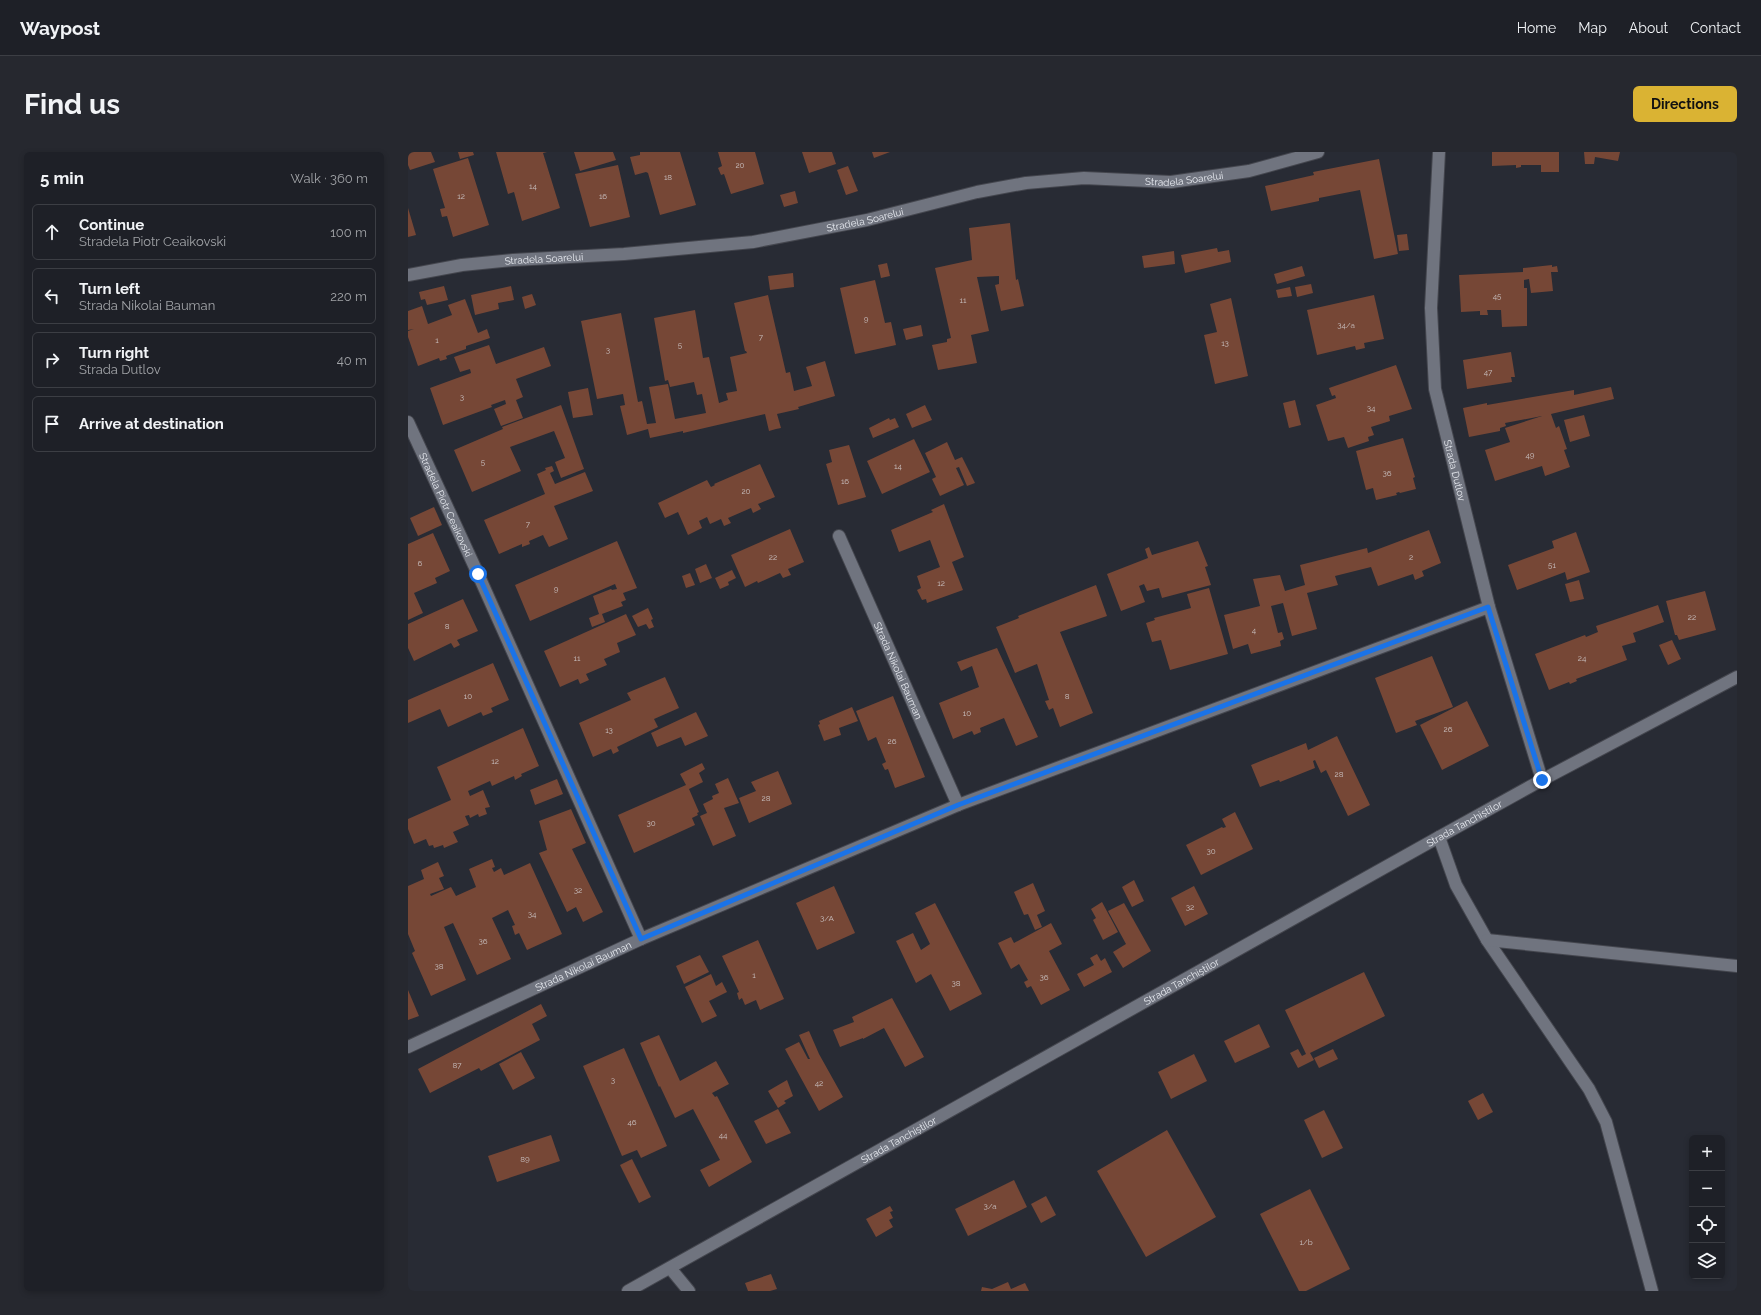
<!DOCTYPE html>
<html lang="en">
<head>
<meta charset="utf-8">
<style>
	:root { --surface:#1e2027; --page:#26282f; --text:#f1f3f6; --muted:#a1a3a7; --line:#3c3e44; --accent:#dab333 }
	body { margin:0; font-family:Raleway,sans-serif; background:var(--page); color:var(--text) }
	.controls { position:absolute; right:12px; bottom:12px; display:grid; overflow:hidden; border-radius:6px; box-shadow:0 2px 6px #0003 }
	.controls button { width:36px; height:36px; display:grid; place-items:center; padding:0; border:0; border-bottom:1px solid var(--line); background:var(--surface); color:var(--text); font:20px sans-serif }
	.stop { position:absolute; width:12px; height:12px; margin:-9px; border:3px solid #1a73e8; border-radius:50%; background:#fff }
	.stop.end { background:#1a73e8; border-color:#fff; box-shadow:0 1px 4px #0008 }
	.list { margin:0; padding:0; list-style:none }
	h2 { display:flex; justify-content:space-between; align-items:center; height:52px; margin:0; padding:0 16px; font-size:17px }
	h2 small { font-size:13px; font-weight:400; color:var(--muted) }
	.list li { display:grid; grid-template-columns:26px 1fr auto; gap:12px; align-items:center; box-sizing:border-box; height:56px; margin:0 8px 8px; padding:0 8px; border:1px solid var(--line); border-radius:6px }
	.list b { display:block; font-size:15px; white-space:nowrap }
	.list p { margin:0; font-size:13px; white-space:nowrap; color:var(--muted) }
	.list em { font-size:13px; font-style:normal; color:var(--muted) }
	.icon { flex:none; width:22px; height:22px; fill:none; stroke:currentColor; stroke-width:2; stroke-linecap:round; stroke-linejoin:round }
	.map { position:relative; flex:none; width:1329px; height:1139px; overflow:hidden; border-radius:6px }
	header { display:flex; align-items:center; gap:24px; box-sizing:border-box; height:56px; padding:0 20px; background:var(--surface); border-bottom:1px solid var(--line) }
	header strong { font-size:19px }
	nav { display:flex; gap:22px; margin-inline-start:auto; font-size:14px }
	.intro { display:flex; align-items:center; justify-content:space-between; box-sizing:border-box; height:96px; padding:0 24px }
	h1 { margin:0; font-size:28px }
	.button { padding:10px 18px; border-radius:6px; background:var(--accent); color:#111; font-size:14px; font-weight:700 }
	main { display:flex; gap:24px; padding:0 24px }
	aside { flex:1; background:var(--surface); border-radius:6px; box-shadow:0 2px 6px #0003 }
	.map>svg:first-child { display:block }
</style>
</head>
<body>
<header>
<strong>Waypost</strong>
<nav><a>Home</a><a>Map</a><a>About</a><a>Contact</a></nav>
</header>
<div class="intro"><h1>Find us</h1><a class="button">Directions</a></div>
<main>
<aside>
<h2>5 min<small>Walk · 360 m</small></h2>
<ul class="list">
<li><svg class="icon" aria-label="ahead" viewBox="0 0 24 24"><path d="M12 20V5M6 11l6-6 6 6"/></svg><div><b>Continue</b><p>Stradela Piotr Ceaikovski</p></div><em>100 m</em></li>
<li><svg class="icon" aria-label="left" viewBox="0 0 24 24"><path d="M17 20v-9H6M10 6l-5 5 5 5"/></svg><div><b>Turn left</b><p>Strada Nikolai Bauman</p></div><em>220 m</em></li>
<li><svg class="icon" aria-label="right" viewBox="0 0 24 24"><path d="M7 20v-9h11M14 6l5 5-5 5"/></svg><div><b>Turn right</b><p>Strada Dutlov</p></div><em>40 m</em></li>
<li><svg class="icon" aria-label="arrive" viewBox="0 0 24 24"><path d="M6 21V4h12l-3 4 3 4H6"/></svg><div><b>Arrive at destination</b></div></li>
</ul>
</aside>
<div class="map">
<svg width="1329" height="1139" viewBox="0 0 1329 1139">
	<rect width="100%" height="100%" fill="#282b34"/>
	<g fill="#764736">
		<path d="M0,0H23L27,10L2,18L0,13Z"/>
		<path d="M50,0H65L66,3L52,7Z"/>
		<path d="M88,0H139L135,1L152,56L114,69L106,40L100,42Z"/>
		<path d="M166,0H205L208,8L172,19Z"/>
		<path d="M232,0H272L288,53L252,63L240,21L238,20L227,23L222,5L232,3Z"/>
		<path d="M310,0H347L356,32L323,42L316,22L313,23L310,16L314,14Z"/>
		<path d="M394,0H424L428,12L401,21Z"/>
		<path d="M464,0H482L466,6Z"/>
		<path d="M1084,0H1151V20H1133V13H1113V15L1108,16V13L1084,14Z"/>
		<path d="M1176,0H1212L1210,9L1187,5L1186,12H1177Z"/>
		<path d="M60,6L81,73L45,85L39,64L34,65L32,57L37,56L25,17Z"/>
		<path d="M971,7L990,102L966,107L952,38L911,46V49L863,59L857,34L906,23L905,20Z"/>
		<path d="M210,13L222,65L182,75L167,22Z"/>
		<path d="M440,14L450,39L438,43L429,18Z"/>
		<path d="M387,39L390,51L376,55L372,43Z"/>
		<path d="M0,56L8,83L0,85Z"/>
		<path d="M602,71L608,128L610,127L616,154L593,159L587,133L591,132V124L569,125L581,179L563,183L569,211L530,218L524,193L539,190V187L543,186L527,116L564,108L561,76Z"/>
		<path d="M999,82L1001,98L991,99L989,83Z"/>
		<path d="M809,96L810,100L821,98L823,110L777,121L773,103Z"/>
		<path d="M766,99L767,112L736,116L734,104Z"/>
		<path d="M479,111L482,124L473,126L470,113Z"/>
		<path d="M1144,113V115L1149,114L1150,120H1143L1145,139L1123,141L1121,127L1116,128V136H1119V174L1094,175L1093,158H1079L1080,163H1072V159L1053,160L1051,123L1115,120V116Z"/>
		<path d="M894,114L897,124L869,132L866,122Z"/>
		<path d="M385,121L386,135L362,138L360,124Z"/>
		<path d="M467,128L477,171L483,170L488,193L447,202L432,136Z"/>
		<path d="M903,132L905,141L889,145L887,135Z"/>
		<path d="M36,134L40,148L19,153L17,147L13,148L11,140Z"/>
		<path d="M103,134L106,148L90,151L91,157L67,163L63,143Z"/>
		<path d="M882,135L884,144L870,146L868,138Z"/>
		<path d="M124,142L128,153L117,157L114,145Z"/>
		<path d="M360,143L378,221L382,220L386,239L404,234L398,215L417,209L427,244L390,255L391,257L369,262L373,276L368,277L361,279L357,262L275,281V279L242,286L240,277L219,283L212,254L217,253L215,242L189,247L173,169L213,161L230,250L234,249L239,272L248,271L241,235L260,232L267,267L298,261L294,242L289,243L286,230L262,235L260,228L257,229L246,166L287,158L295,206L301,205L311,251L320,248L318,241L329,239L322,205L339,201L338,199H337L326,151Z"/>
		<path d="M966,143L976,187L956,191L957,196L948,198L947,194L909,203L899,158Z"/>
		<path d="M823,146L840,224L807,232L796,183L809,180L802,152Z"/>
		<path d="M57,147L70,181L79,177L82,186L58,194V197L38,204L39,207L32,209L31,206L10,214L0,185V179L6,177L0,178V159L14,154L20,172L44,163L40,153Z"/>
		<path d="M513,173L515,184L498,188L495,177Z"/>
		<path d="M81,193L88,212L136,195L143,214L108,227L115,245L108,248L115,266L93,274L86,257L98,252L97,248L83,253L84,255L35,273L22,236L63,221L62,217L52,220L46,205Z"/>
		<path d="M1103,200L1107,225H1103L1104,230L1059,237L1055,208Z"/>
		<path d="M988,213L1004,257L981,264L982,269L963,275L966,283L960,285L961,289L940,296L936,285L920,289L908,253L928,246L927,243L924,244L921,236Z"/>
		<path d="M1203,235L1206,247L1143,262L1148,276L1151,274L1159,297L1156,298L1162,315L1137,324L1134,314L1087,329L1077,298L1102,290L1097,276L1134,264L1097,271L1098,274L1092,276V279L1061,285L1055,256L1079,251V253L1166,238V243Z"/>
		<path d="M180,236L185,263L165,266L160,240Z"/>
		<path d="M887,248L893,273L881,276L875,251Z"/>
		<path d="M153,253L176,317L153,326L147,310L157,306L146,279L102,295L113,319L64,340L46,298L95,277L94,275Z"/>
		<path d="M517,253L524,268L504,276L498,262Z"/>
		<path d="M1176,263L1182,284L1162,290L1156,268Z"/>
		<path d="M481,266L482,268L487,266L491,275L465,286L461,276Z"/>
		<path d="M995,286L1007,325L1005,326L1008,337L992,341L991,340L988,341L989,343L968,348L965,336L958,338L948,299Z"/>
		<path d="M506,287L522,320L474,342L459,309Z"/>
		<path d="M539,290L547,308L554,305L567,331L559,334L551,315L548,316L556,333L532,344L524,327L528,325L517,301Z"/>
		<path d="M441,293L458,345L430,353L418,312L424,310L421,298Z"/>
		<path d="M352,312L367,345L350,352L353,357L345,361L343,356L320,366L323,371L316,374L313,367L302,372L299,365L291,369L294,376L280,383L270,360L257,366L250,351L299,328L303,335L307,333L306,332Z"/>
		<path d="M144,314L146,319L142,321L147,332L177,320L185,339L146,354L160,387L141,395L135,383L121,389L122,392L114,395V392L91,402L76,368L137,342L129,322L138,318L137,316Z"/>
		<path d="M536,352L556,405L544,410L555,438L519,451L518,447L514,448L509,438L513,436L509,424L532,415L522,388L491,400L483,378L525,360L523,358Z"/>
		<path d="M26,355L34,373L10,384L2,366Z"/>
		<path d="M382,377L396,410L380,417L383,423L375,426L372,421L350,431L349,429L337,435L323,403Z"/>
		<path d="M1021,378L1033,411L1014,419L1016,424L1007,428L1005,422L970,434L963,415L927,424L930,433L899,441L909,477L884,484L875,451L863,454L870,481L874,480L876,487L872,489L873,494L843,502L840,492L825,497L816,463L852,454L845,427L872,423L877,439L897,433L892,413L959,396L960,401Z"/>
		<path d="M1168,380L1182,420L1159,428L1157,420L1109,438L1100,413L1146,396L1144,389Z"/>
		<path d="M25,381L42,419L27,426L29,431L6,441L15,461L0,468V392Z"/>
		<path d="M209,389L229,436L215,441L218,448L213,450L215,454L194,462L197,470L184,475L181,466L191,462L185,444L203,437L204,438L209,437L207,432L122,469L107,433Z"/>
		<path d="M790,389L800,414L797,415L803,433L754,446L751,436L739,439L736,432L731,434L737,450L713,459L699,422L740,406L737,397L741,395L744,403Z"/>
		<path d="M298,412L304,426L292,431L287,417Z"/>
		<path d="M324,418L328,426L320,430L321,433L312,437L307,426Z"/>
		<path d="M282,421L287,433L278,436L274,424Z"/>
		<path d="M1171,428L1176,447L1162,450L1157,432Z"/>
		<path d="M688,433L699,464L652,480L685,561L652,575L645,556L641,558L637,549L641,548L629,512L607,521L588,475L611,466L610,464Z"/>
		<path d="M801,436L820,502L762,518L753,488L744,490L738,471L747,468L746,466L783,456L779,442Z"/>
		<path d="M1297,439L1308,478L1271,488L1269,483H1267L1258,449Z"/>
		<path d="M55,447L70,479L49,488L52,493L46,496L43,491L6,509L0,496V472Z"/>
		<path d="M1250,453L1256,470L1225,481L1228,490L1214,494L1219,508L1168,527L1169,529L1162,532L1161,530L1141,538L1127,502L1177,483L1178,485L1190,480L1188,474Z"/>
		<path d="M240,456L245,467L243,468L246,475L241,477L238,472L230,475L224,464Z"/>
		<path d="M218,462L228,483L209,491L212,500L196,507L199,513L178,522L181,528L172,532L170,527L152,535L136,499Z"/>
		<path d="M1264,488L1273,507L1260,513L1251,493Z"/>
		<path d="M589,496L630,585L608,594L596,566L572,576L573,580L566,583L564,579L545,587L531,551L571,535L564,514L553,519L549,510Z"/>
		<path d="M1024,504L1045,555L1007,569L1009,573L988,581L967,526Z"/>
		<path d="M85,511L101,548L83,556L85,560L75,564L73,560L40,575L32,557L0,571V548Z"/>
		<path d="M257,525L271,556L246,567L250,575L209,595L211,599L205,602L203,597L185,605L171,571L223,548L219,541Z"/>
		<path d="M485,544L517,625L487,636L480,617L477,618L474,612L478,610L468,585L460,589L448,559Z"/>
		<path d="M1059,549L1081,594L1034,618L1012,573Z"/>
		<path d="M444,555L450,569L431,576L433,583L416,589L410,573L412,572L411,569Z"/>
		<path d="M288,560L300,584L277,594L273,585L249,595L243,581Z"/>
		<path d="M115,576L131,614L113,622L114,624L107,628L106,624L84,634L82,629L60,639L62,644L75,638L82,655L77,656L79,662L71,665L70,662L62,666L61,663L57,664L61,673L45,680L50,690L36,696L35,693L26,696L25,693L21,694L18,687L6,692L0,677V667L43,648L29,615Z"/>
		<path d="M929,584L962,653L940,664L918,618L913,621L907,608L905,609L907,616L872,630L871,628L852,635L843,613L898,591L900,598Z"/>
		<path d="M294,611L297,617L291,621L295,630L281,637L291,660L289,661L290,663L284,666L287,673L226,701L210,663L278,633L272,622Z"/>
		<path d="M370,619L384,652L341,671L331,646L348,639L343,630Z"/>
		<path d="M320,626L331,651L316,656L328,684L305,694L292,664L299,661L295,652L305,647L304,644L311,641L307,632Z"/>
		<path d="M149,627L155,642L127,653L122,638Z"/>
		<path d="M163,657L178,691L164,697L195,760L175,770L168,755L159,760L131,701L139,698L131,669Z"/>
		<path d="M827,660L845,697L793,723L778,693L814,675L815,676L818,675L814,667Z"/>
		<path d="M84,707L87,715L84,716L86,720L93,716L96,723L122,711L154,782L119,798L111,781L107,783L104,774L107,773L100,758L84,766L103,807L69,823L45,771L36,775L58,828L23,844L4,801L7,799L0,782V734L16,727L13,718L30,710L36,724L31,726L36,737L22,742L23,744L43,735L48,744L68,735L61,717Z"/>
		<path d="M726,728L736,749L724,755L714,735Z"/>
		<path d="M625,731L637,759L629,763L634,775L627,778L620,762L616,763L606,740Z"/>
		<path d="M426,734L447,781L409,798L388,751Z"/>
		<path d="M786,734L800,762L777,774L763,746Z"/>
		<path d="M694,750L710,780L695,788L685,768L688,766L683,757Z"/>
		<path d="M527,751L574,842L542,859L523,822L508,831L488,789L505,781L513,798L522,792L507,761Z"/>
		<path d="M716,751L743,799L715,816L705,800L718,792L700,759Z"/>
		<path d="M643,771L654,792L641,799L662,838L633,853L623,834L619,836L616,830L620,828L611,812L603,817L590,791L603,785L606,791Z"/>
		<path d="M350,788L376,847L352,858L348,848L337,853L334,846L331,848L329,841L331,840L314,804Z"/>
		<path d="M689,802L693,809L697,806L704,820L676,835L669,822L686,813L682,806Z"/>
		<path d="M292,803L301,820L276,832L268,814Z"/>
		<path d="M956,820L977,864L902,901L906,908L890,916L882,901L890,897L894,904L898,902L877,858Z"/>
		<path d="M303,822L308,834L314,830L319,840L301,849L309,864L294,871L277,835Z"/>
		<path d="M0,838L11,864L0,868Z"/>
		<path d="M484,846L516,905L497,915L476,876L455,887V886L432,895L425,878L446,870L444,865Z"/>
		<path d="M133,852L139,864L124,872L132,888L73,919L71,916L22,941L10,917Z"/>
		<path d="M851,872L862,895L827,911L816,889Z"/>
		<path d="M401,879L411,902L435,945L411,959L377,897L391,890L400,907H402L391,883Z"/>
		<path d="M251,883L272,929L308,909L321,932L304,941L307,945L309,944L344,1010L301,1035L292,1018L312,1008L285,957L267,966L252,934L251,935L232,891Z"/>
		<path d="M216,896L259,994L233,1006L229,998L214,1004L175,914Z"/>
		<path d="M925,897L930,907L911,916L906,906Z"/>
		<path d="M113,900L127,926L105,938L91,912Z"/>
		<path d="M786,902L799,929L763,947L750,920Z"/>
		<path d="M379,928L385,944L376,949L378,951L370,956L360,939Z"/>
		<path d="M1075,941L1085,960L1070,968L1060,949Z"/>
		<path d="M370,957L383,981L358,992L346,969Z"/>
		<path d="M916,958L935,996L914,1006L896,968Z"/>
		<path d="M759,978L808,1065L738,1105L689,1019Z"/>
		<path d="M143,983L152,1009L89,1030L80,1004Z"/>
		<path d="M224,1007L243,1045L231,1051L212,1013Z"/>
		<path d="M606,1028L619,1055L560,1084L547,1057Z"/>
		<path d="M902,1037L942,1117L898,1139H891L852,1062Z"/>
		<path d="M638,1044L648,1063L633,1071L623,1052Z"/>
		<path d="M482,1054L485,1059L482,1060L485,1066L481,1068L485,1075L468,1085L458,1067Z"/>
		<path d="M363,1122L369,1137L362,1139H340L337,1131Z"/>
		<path d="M600,1130L603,1137L617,1131L621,1139H573L574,1135L584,1137Z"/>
	</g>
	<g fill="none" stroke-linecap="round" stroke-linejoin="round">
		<defs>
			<g id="minor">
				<path id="s1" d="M1031,0L1023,156L1027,237L1081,455L1134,628"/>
				<path id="s2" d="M0,123L54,113L105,108L216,102L345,90L459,68L569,40L618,31L676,26L763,30L841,19L910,0"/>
				<path id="s3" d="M0,270L70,422L233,787"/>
				<path id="s4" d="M431,384L550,653"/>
				<path d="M1031,685L1048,733L1079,788L1181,937L1198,970L1244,1139"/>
				<path d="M1079,788L1329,814"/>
				<path id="s5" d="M0,895L233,787L550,653L1081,455"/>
				<path d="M262,1116L281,1139"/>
				<path id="s6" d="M220,1139L1031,685L1134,628L1329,525"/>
			</g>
		</defs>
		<use href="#minor" stroke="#44464e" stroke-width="14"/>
		<use href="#minor" stroke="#70747f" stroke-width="12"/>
	</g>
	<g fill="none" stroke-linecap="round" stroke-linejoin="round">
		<path stroke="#1a73e8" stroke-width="5" d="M70,422L233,787L550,653L1080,455L1134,628"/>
	</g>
	<g text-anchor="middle" stroke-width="4" stroke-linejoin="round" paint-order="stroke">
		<g font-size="8" fill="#c9c0c0">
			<text x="332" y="16">20</text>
			<text x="260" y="28">18</text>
			<text x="125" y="37">14</text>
			<text x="53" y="47">12</text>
			<text x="195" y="47">16</text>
			<text x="1089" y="147">45</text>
			<text x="555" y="151">11</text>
			<text x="458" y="170">9</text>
			<text x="938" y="176">34/a</text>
			<text x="353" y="188">7</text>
			<text x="29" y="191">1</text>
			<text x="817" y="194">13</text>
			<text x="272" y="196">5</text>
			<text x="200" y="201">3</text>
			<text x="1080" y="223">47</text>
			<text x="54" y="248">3</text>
			<text x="963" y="259">34</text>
			<text x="1122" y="306">49</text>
			<text x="75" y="313">5</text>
			<text x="490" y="317">14</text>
			<text x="979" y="324">36</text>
			<text x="437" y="332">16</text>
			<text x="338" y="342">20</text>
			<text x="120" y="375">7</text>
			<text x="365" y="408">22</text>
			<text x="1003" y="408">2</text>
			<text x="12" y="414">6</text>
			<text x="1144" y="416">51</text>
			<text x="533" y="434">12</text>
			<text x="148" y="440">9</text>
			<text x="1284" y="468">22</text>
			<text x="39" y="477">8</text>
			<text x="846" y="481">4</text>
			<text x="169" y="509">11</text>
			<text x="1174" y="509">24</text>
			<text x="60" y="547">10</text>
			<text x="659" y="547">8</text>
			<text x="559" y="564">10</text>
			<text x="1040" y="580">26</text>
			<text x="201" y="581">13</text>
			<text x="484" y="592">26</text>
			<text x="87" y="612">12</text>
			<text x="931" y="625">28</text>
			<text x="358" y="649">28</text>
			<text x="243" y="674">30</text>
			<text x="803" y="702">30</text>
			<text x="170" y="741">32</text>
			<text x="782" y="758">32</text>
			<text x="124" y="765">34</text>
			<text x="419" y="769">3/A</text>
			<text x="75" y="792">36</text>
			<text x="31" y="817">38</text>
			<text x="346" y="826">1</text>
			<text x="636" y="828">36</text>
			<text x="548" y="834">38</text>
			<text x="49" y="916">87</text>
			<text x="205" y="931">3</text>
			<text x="411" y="934">42</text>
			<text x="224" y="973">46</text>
			<text x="315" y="986">44</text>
			<text x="117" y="1010">89</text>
			<text x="582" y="1057">3/a</text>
			<text x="898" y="1093">1/b</text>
		</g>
		<g font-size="10" fill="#e5e8ee" stroke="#121418">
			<text dy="4" stroke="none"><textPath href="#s2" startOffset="785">Stradela Soarelui</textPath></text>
			<text dy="4" stroke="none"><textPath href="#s2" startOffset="461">Stradela Soarelui</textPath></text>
			<text dy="4" stroke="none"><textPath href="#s2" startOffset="137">Stradela Soarelui</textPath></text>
			<text dy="4" stroke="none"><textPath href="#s1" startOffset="321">Strada Dutlov</textPath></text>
			<text dy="4" stroke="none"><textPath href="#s3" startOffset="91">Stradela Piotr Ceaikovski</textPath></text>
			<text dy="4" stroke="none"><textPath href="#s4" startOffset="147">Strada Nikolai Bauman</textPath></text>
			<text dy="4" stroke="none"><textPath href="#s6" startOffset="958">Strada Tanchiștilor</textPath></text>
			<text dy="4" stroke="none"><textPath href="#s5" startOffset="193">Strada Nikolai Bauman</textPath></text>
			<text dy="4" stroke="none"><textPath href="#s6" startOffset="634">Strada Tanchiștilor</textPath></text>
			<text dy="4" stroke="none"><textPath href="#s6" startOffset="310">Strada Tanchiștilor</textPath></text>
		</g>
	</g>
</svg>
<div class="controls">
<button>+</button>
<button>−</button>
<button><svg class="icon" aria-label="locate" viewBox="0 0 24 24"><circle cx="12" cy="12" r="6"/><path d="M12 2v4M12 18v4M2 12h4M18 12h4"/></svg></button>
<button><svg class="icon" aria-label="layers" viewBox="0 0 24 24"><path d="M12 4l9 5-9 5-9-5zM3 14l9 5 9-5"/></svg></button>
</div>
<div class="stop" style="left:70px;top:422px"></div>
<div class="stop end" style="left:1134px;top:628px"></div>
</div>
</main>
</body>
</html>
